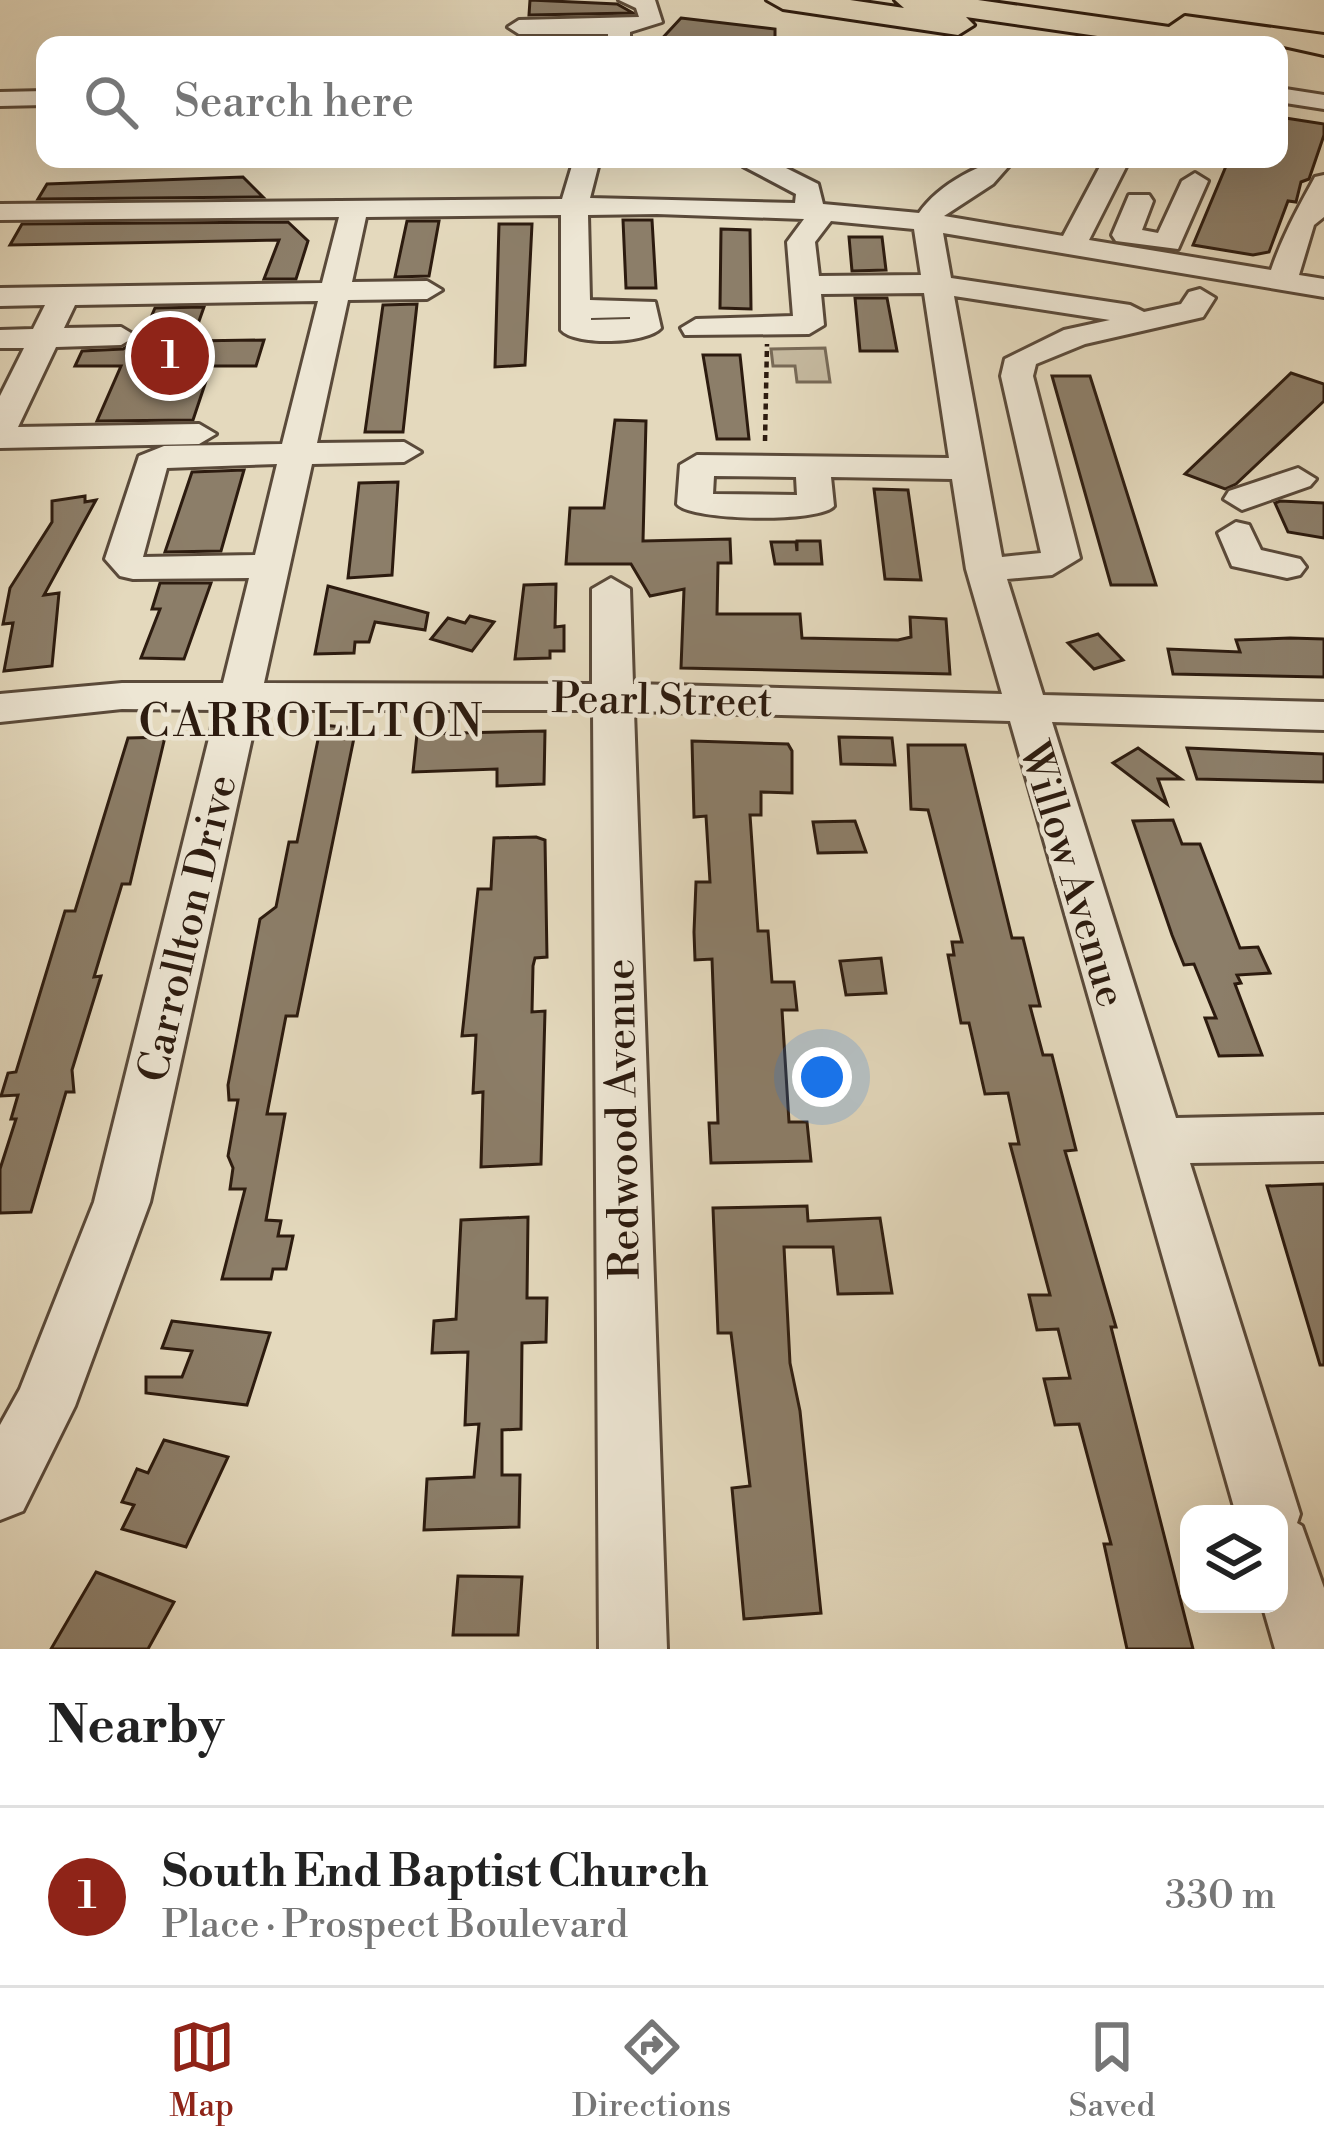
<!DOCTYPE html>
<html lang="en">
<head>
<meta charset="utf-8">
<style>
	:root { --surface:#fff; --page:#f6f6f6; --text:#222; --muted:#767676; --line:#e0e0e0; --accent:#8f2418 }
	body { margin:0; font-family:"Libre Bodoni",serif; background:var(--page); color:var(--text) }
	.controls { position:absolute; right:36px; bottom:36px; display:grid; overflow:hidden; border-radius:24px; box-shadow:0 12px 48px #0002 }
	.controls button { width:108px; height:108px; display:grid; place-items:center; padding:0; border:0; border-bottom:3px solid var(--line); background:var(--surface); color:var(--text); font:60px sans-serif }
	.you { position:absolute; left:822px; top:1077px; width:42px; height:42px; margin:-30px; border:9px solid #fff; border-radius:50%; background:#1a73e8; box-shadow:0 0 0 18px #1a73e833 }
	.badge { display:grid; place-items:center; width:78px; height:78px; border-radius:50%; background:var(--accent); color:#fff; font-size:39px; font-weight:700 }
	.pin { position:absolute; translate:-50% -50%; border:6px solid #fff; box-shadow:0 3px 12px #0006 }
	.list { margin:0; padding:0; list-style:none }
	h2 { display:flex; justify-content:space-between; align-items:center; height:156px; margin:0; padding:0 48px; font-size:51px }
	h2 small { font-size:39px; font-weight:400; color:var(--muted) }
	.list li { display:grid; grid-template-columns:78px 1fr auto; gap:36px; align-items:center; box-sizing:border-box; height:180px; padding:0 48px; border-top:3px solid var(--line) }
	.list b { display:block; font-size:45px; white-space:nowrap }
	.list p { margin:0; font-size:39px; white-space:nowrap; color:var(--muted) }
	.list em { font-size:39px; font-style:normal; color:var(--muted) }
	.icon { flex:none; width:66px; height:66px; fill:none; stroke:currentColor; stroke-width:2; stroke-linecap:round; stroke-linejoin:round }
	.map { position:relative; flex:none; width:1324px; height:1649px; overflow:hidden }
	.search { position:absolute; background:var(--surface); box-shadow:0 12px 48px #0002; left:36px; right:36px; top:36px; height:132px; display:flex; align-items:center; gap:30px; box-sizing:border-box; padding:0 42px; border-radius:24px; color:var(--muted); font-size:45px }
	.sheet { height:336px; background:var(--surface) }
	nav { display:flex; justify-content:space-around; align-items:center; box-sizing:border-box; height:168px; border-top:3px solid var(--line); background:var(--surface); font-size:33px; color:var(--muted) }
	nav a { display:grid; justify-items:center; gap:6px }
	nav .on { color:var(--accent) }
	.map>svg:first-child { display:block }
</style>
</head>
<body>
<div class="map">
<svg width="1324" height="1649" viewBox="0 0 1324 1649">
	<rect width="100%" height="100%" fill="#e4d9bd"/>
	<filter id="stains"><feTurbulence type="fractalNoise" baseFrequency=".00167" numOctaves="4"/><feColorMatrix values="0 0 0 0 .2 0 0 0 0 .09 0 0 0 0 .02 0 0 0 .5 -.17"/></filter>
	<radialGradient id="worn" r=".72"><stop offset=".6" stop-color="#630" stop-opacity="0"/><stop offset="1" stop-color="#630" stop-opacity=".3"/></radialGradient>
	<path fill="#c5b99f" stroke="#786a57" stroke-width="3" d="M825,348L830,382H797L795,366H773L771,349Z"/>
	<g fill="#8c7e69" stroke="#2c1b0f" stroke-width="3">
		<path d="M530,0L617,4L633,13L529,15Z"/>
		<path d="M681,18L775,29V45H656Z"/>
		<path d="M1279,117L1324,124V135L1309,179L1301,182L1296,202L1288,201L1269,252L1253,255L1193,245L1229,159H1279Z"/>
		<path d="M243,177L263,197L38,199L47,184Z"/>
		<path d="M623,220H652L656,288H626Z"/>
		<path d="M407,221H439L429,276L395,277Z"/>
		<path d="M288,222L308,241L296,279H264L279,240L10,245L22,224Z"/>
		<path d="M499,224H532L525,365L495,367Z"/>
		<path d="M721,229L750,230L751,309L720,308Z"/>
		<path d="M849,237H882L886,270L852,271Z"/>
		<path d="M855,298H887L897,351H860Z"/>
		<path d="M417,304L403,432H365L383,305Z"/>
		<path d="M204,307L192,341L264,340L256,366H211L193,420L97,421L121,366H75L82,351L123,349L142,338L155,308Z"/>
		<path d="M703,355H740L749,439H717Z"/>
		<path d="M1291,373L1324,384V401L1236,484L1225,489L1185,474Z"/>
		<path d="M1052,376H1090L1156,585H1111Z"/>
		<path d="M615,420L646,421L643,541L730,539L731,563H718L717,614H800L802,638L898,640L911,637L910,617L946,619L950,674L681,668L684,589L650,596L631,564H566L570,508H604Z"/>
		<path d="M244,470L221,551L165,552L192,472Z"/>
		<path d="M398,482L392,575L348,578L359,483Z"/>
		<path d="M874,489L908,490L921,580L885,579Z"/>
		<path d="M85,496V502L96,500L44,595L59,593L52,666L4,671L13,623L3,624L10,588L52,522V501Z"/>
		<path d="M1280,501L1324,503V538L1288,532L1275,503Z"/>
		<path d="M797,541H820L822,564H775L771,542H796L797,551Z"/>
		<path d="M160,583H211L184,659L141,658L160,609H152Z"/>
		<path d="M556,584L555,627L564,626V651H550V658L515,659L524,585Z"/>
		<path d="M328,586L428,613L425,630L375,622L369,642H355L354,653L315,654Z"/>
		<path d="M470,616L494,622L472,651L431,639L448,618L465,623Z"/>
		<path d="M1098,634L1123,660L1094,669L1068,643Z"/>
		<path d="M1290,638L1324,639V677L1173,674L1168,649L1240,652L1236,640Z"/>
		<path d="M321,725L356,728L297,1016H286L267,1114H285L266,1220L281,1221L278,1236H293L286,1269H273L271,1279H222L245,1189H230L233,1168L228,1156L238,1100H229L228,1085L260,919L276,907L289,842H297Z"/>
		<path d="M545,731L544,784L497,786V769L413,772L417,734Z"/>
		<path d="M165,737L130,884H122L94,977L101,976L72,1070L74,1092H66L31,1212L0,1213V1169L16,1119H11L18,1095L1,1096L8,1073L16,1072L65,911H75L128,738Z"/>
		<path d="M839,737L892,738L895,765L841,764Z"/>
		<path d="M692,741L788,744L792,751V793L761,792V815H750L758,931H768L772,982H794L797,1010H782L789,1122H807L811,1161L711,1163L709,1123H718L712,959L695,960L694,932L696,882H710L706,816L694,817Z"/>
		<path d="M908,745H965L1012,938H1023L1040,1006H1030L1043,1055H1052L1076,1150L1065,1151L1116,1327H1111L1193,1649H1127L1104,1544H1111L1079,1424L1055,1425L1044,1379L1070,1378L1058,1329L1037,1330L1029,1295H1050L1010,1144H1019L1008,1093L985,1094L969,1023H961L948,955H954L952,942H962L928,810L911,809Z"/>
		<path d="M1138,748L1181,779H1158L1167,804L1113,763Z"/>
		<path d="M1187,748L1324,754V782L1197,779Z"/>
		<path d="M1173,820L1182,844H1200L1240,948L1258,947L1270,973L1237,975L1241,983L1235,984L1262,1055L1219,1056L1205,1018H1216L1194,964L1184,965L1172,935L1133,821Z"/>
		<path d="M855,821L866,852L818,853L813,822Z"/>
		<path d="M536,837L545,840L547,957L535,958L533,966L532,1012L545,1011L541,1164L481,1167L483,1092L473,1093L476,1035L462,1036L478,889H491L494,838Z"/>
		<path d="M881,958L886,993L846,995L840,961Z"/>
		<path d="M1324,1184V1365H1320L1267,1186Z"/>
		<path d="M807,1206L808,1221L880,1218L892,1293L838,1294L833,1247H784L790,1363L800,1411L821,1613L744,1619L732,1488L750,1486L731,1333H718L713,1208Z"/>
		<path d="M528,1217L527,1298H547L546,1342L522,1343L521,1429L502,1430V1475H520L519,1527L424,1530L427,1479L474,1477L479,1424L465,1425L468,1352L432,1353L434,1321L456,1319L461,1220Z"/>
		<path d="M172,1321L270,1333L247,1405L146,1393V1377H182L192,1351L162,1348Z"/>
		<path d="M164,1440L228,1457L186,1547L122,1529L134,1505L122,1502L137,1469L148,1473Z"/>
		<path d="M96,1572L174,1602L148,1649H51Z"/>
		<path d="M458,1576L522,1577L518,1635H453Z"/>
	</g>
	<g fill="none" stroke-linecap="round" stroke-linejoin="round">
		<defs>
			<g id="minor">
				<path d="M619,0H655L662,22L630,32V45H608V34H519L508,27L519,20L639,17L636,8Z"/>
				<path d="M1279,88L1324,95V109L1279,102Z"/>
				<path d="M45,91V105L0,106V92Z"/>
				<path d="M574,159H600L590,198L795,203L796,194L743,166L742,159H768L818,184L823,204L919,213C938,185 984,159 1015,159L993,184L944,216L1063,236L1104,159H1130L1089,240L1271,270C1283,235 1298,208 1315,177L1324,175V217L1314,225L1299,275L1324,279V297L943,233L951,278L1130,305L1144,312L1181,304L1189,292L1200,289L1215,298L1203,317L1085,344L1036,364L1033,376L1080,558L1052,575L1007,579L1043,695L1324,702V730L1052,722L1176,1118L1324,1115V1161L1190,1163L1300,1514L1297,1523L1302,1526L1324,1588V1649H1275L1262,1604H1279V1514H1236L1010,721L634,711L667,1649H599L593,710H258L150,1202L75,1406L23,1511L0,1520V1425L20,1389L94,1202L216,710L122,709L0,722V694L122,683H223L249,578L133,579L120,576L105,559L139,456L164,446L282,444L318,301L75,305L64,328L121,327L136,336L121,345L56,347L18,427L199,424L216,434L199,444L0,448V396L24,348H0V330L33,329L45,305L0,306V288L322,283L339,217L0,220V204L562,199ZM657,214L804,219L787,242L793,316L696,319L681,328L685,335L809,334L824,325L821,294L924,293L949,458L697,455L680,465L677,504C690,521 821,523 834,506L831,477L952,479L966,569L1002,694L633,684L630,589L611,578L592,589V684L264,683L312,464L404,462L421,452L404,442L317,443L348,300L427,299L442,290L427,281L352,282L366,217L561,215V330C575,346 647,344 661,328L655,302L590,300L588,215ZM831,221L914,229L921,275L819,276L815,242ZM954,296L1110,320L1064,330L1005,359L1001,376L1041,553L1002,557ZM630,317V319L591,320V318ZM277,464L255,555L143,557L167,468ZM714,476L796,477L797,495L713,494Z"/>
				<path d="M1195,173L1208,181L1178,249L1116,241L1112,235L1129,195H1149L1153,201L1142,230L1158,233L1182,181Z"/>
				<path d="M1298,468L1316,479L1310,486L1242,510L1224,499L1229,491Z"/>
				<path d="M1236,522L1249,525L1261,550L1300,559L1306,567L1300,575L1287,578L1232,566L1218,533Z"/>
			</g>
			<path id="highway" d="M767,0H850L904,8L895,0H978L1169,27L1185,16L1324,35V55L1279,45H1160L966,17L974,25L958,35L783,9Z"/>
		</defs>
		<use href="#minor" stroke="#5a4a3a" stroke-width="6"/>
		<use href="#highway" stroke="#2c1b0f" stroke-width="6"/>
		<path stroke="#2c1b0f" stroke-width="4.5" stroke-dasharray="6 4.5" stroke-linecap="butt" d="M765,441L767,344"/>
		<use href="#minor" fill="#ede6d4" fill-rule="evenodd"/>
		<use href="#highway" fill="#e4d9bd" fill-rule="evenodd"/>
	</g>
	<g text-anchor="middle" stroke-width="9" stroke-linejoin="round" paint-order="stroke">
		<g font-size="42" fill="#2c1b0f" stroke="#ede6d4">
			<text transform="translate(662 699) rotate(1)" y="15">Pearl Street</text>
			<text transform="translate(1074 874) rotate(73)" y="15">Willow Avenue</text>
			<text transform="translate(186 928) rotate(-77)" y="15">Carrollton Drive</text>
			<text transform="translate(621 1119) rotate(-91)" y="15">Redwood Avenue</text>
		</g>
		<g font-size="45" letter-spacing="3" fill="#2c1b0f" stroke="#ede6d4">
			<text x="312" y="736">CARROLLTON</text>
		</g>
	</g>
	<rect width="100%" height="100%" filter="url(#stains)"/>
	<rect width="100%" height="100%" fill="url(#worn)"/>
</svg>
<div class="controls">
<button><svg class="icon" aria-label="layers" viewBox="0 0 24 24"><path d="M12 4l9 5-9 5-9-5zM3 14l9 5 9-5"/></svg></button>
</div>
<div class="you"></div>
<div class="pin badge" style="left:170px;top:356px">1</div>
<div class="search"><svg class="icon" aria-label="search" viewBox="0 0 24 24"><circle cx="10" cy="10" r="6"/><path d="M15 15l6 6"/></svg>Search here</div>
</div>
<section class="sheet">
<h2>Nearby<small></small></h2>
<ul class="list">
<li><span class="badge">1</span><div><b>South End Baptist Church</b><p>Place · Prospect Boulevard</p></div><em>330 m</em></li>
</ul>
</section>
<nav>
<a class="on"><svg class="icon" aria-label="map" viewBox="0 0 24 24"><path d="M3 6l6-2 6 2 6-2v14l-6 2-6-2-6 2zM9 4v14M15 6v14"/></svg>Map</a>
<a><svg class="icon" aria-label="directions" viewBox="0 0 24 24"><path d="M12 3l9 9-9 9-9-9zM9 14v-3h6M13 9l2 2-2 2"/></svg>Directions</a>
<a><svg class="icon" aria-label="saved" viewBox="0 0 24 24"><path d="M7 4h10v16l-5-4-5 4z"/></svg>Saved</a>
</nav>
</body>
</html>
